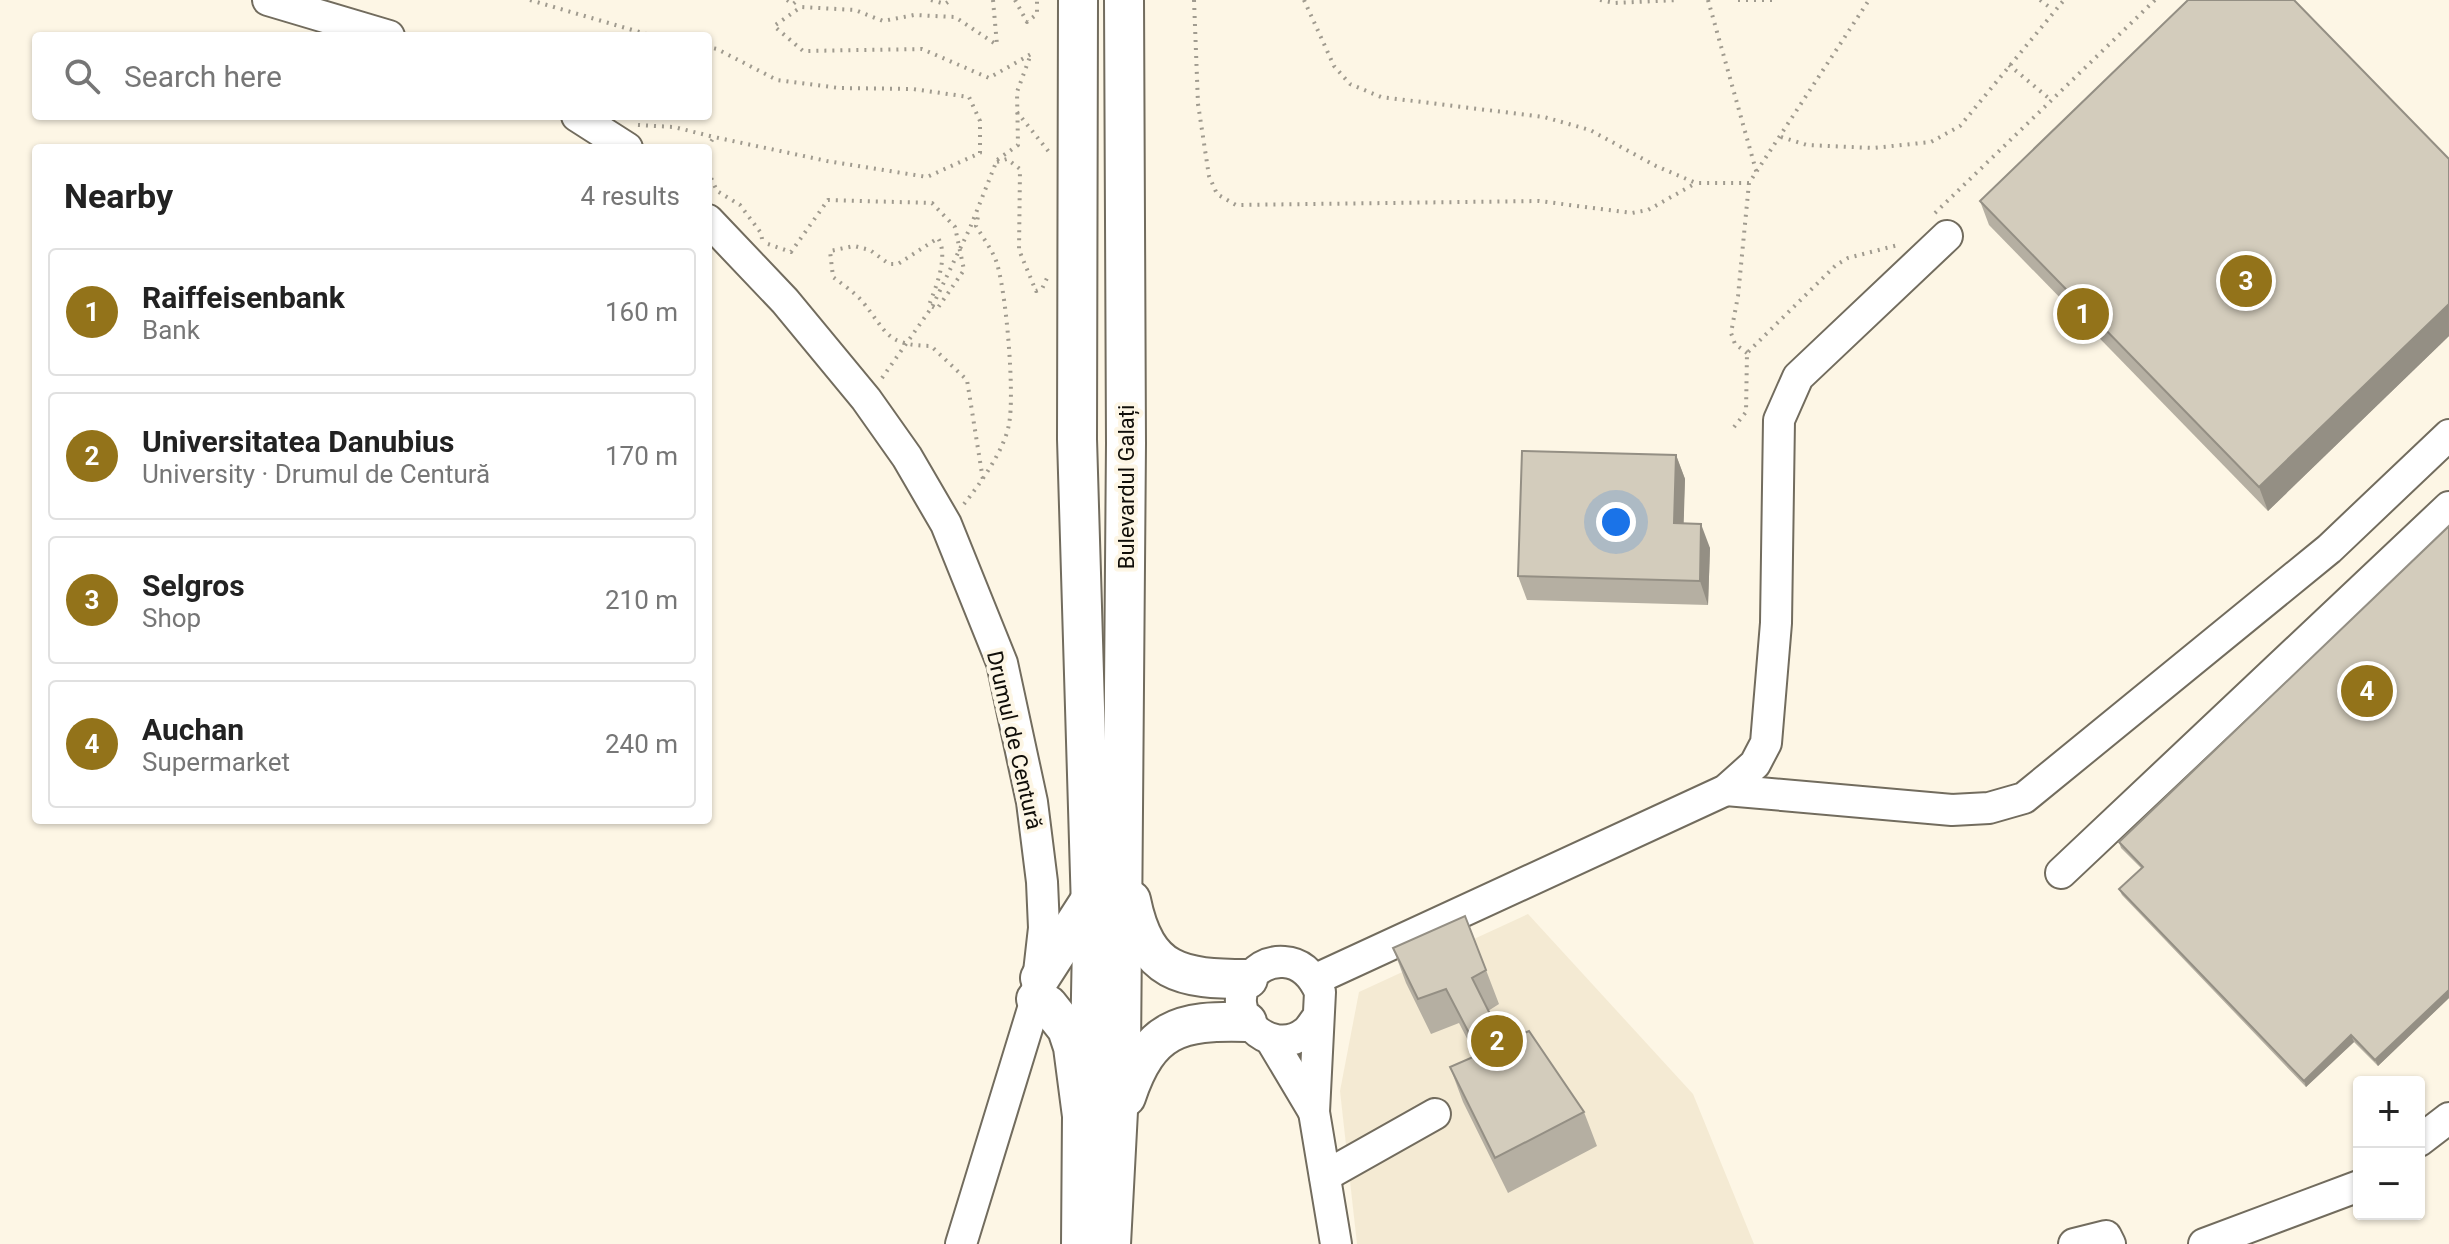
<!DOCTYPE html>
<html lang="en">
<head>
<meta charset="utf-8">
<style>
	:root { --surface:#fff; --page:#f2f2f2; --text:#222; --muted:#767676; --line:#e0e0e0; --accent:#93731a }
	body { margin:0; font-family:Roboto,sans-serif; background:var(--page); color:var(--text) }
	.controls { position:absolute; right:24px; bottom:24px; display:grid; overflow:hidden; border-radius:8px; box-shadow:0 2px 6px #0004 }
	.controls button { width:72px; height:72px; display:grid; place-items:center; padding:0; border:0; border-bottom:2px solid var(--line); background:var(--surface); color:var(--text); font:40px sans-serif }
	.you { position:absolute; left:1616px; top:522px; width:28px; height:28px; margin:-20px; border:6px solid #fff; border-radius:50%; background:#1a73e8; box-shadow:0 0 0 12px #1a73e833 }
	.badge { display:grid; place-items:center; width:52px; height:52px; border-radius:50%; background:var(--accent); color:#fff; font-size:26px; font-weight:700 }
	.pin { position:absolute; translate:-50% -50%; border:4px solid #fff; box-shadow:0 2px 8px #0006 }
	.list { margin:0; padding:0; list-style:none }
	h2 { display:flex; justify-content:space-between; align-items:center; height:104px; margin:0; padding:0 32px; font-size:34px }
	h2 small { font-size:26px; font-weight:400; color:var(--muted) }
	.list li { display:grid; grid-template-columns:52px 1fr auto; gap:24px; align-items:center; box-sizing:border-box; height:128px; margin:0 16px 16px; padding:0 16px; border:2px solid var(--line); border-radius:8px }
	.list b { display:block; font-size:30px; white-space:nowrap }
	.list p { margin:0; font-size:26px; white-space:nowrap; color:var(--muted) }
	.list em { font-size:26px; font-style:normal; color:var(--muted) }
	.icon { flex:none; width:44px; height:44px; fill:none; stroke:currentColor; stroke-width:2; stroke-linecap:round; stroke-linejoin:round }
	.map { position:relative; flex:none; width:2449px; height:1244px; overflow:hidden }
	.search { position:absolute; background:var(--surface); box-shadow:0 2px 6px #0004; left:32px; top:32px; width:680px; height:88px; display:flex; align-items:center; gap:20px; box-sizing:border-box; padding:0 28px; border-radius:8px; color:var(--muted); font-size:30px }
	.panel { position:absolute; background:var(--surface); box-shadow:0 2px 6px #0004; left:32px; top:144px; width:680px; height:680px; border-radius:8px }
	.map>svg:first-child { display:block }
</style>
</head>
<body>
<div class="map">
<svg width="2449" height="1244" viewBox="0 0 2449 1244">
	<rect width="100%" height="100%" fill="#fdf6e5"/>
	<path fill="#f4ead3" d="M1528,914L1693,1094L1754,1244H1357L1340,1091L1359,992Z"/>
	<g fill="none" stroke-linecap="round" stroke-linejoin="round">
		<defs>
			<g id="minor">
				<path d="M268,0L389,36"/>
				<path d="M577,116L627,148"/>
				<path d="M708,220L785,301L866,399L907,457L946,524L1002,663L1032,802L1042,882L1044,928L1036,999L961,1244"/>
				<path d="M1726,790L1952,810L1989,808L2024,798L2329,549L2449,435"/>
				<path d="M2061,873L2449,507"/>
				<path d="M1314,980L1726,790L1755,764L1766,743L1776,623L1779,420L1798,377L1947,236"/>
				<path d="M1318,1017C1314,1021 1311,1028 1306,1032C1270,1061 1219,1010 1251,976C1260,966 1271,961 1284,962C1302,963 1313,976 1320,992L1314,1112L1336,1244"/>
				<path d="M1271,1040L1314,1112"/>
				<path d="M2419,1141L2449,1118"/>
				<path d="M1325,1176L1435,1114"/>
				<path d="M2074,1244L2106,1236L2110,1244"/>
				<path d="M2204,1244L2359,1186"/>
			</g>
			<g id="major">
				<path d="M1078,0L1077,439L1092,942L1090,1049L1082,1116"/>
				<path d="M1131,900C1146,974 1181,979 1248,979"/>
				<path d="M1040,978L1091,899"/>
				<path d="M1036,999L1048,1005L1067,1029L1073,1047L1082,1116L1081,1244"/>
				<path d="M1126,1097C1149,1028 1179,1020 1247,1022"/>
				<path d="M1111,1244L1121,1054L1126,443L1124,0"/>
			</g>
		</defs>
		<use href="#minor" stroke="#726c5e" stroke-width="34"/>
		<use href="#major" stroke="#726c5e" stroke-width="42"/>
		<g stroke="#a09b8f" stroke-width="4" stroke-dasharray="2 6" stroke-linecap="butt">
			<path d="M530,0L653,36"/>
			<path d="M787,0L793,4L798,0"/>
			<path d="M931,0L945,4L951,0"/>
			<path d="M993,0L997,45"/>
			<path d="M1015,0L1027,22L1037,14V0"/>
			<path d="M1194,0L1198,104L1209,176L1217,194L1236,205L1539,201L1632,213L1648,210L1696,183"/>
			<path d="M1304,0L1334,66L1350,84L1381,97L1544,117L1590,130L1656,166L1696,183H1749"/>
			<path d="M1600,0L1615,3L1678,0"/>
			<path d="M1708,0L1757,174"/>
			<path d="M1738,0H1773"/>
			<path d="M2040,0L2052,9"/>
			<path d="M2009,65L2051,100"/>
			<path d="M1017,112L1049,152"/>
			<path d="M638,125L674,127L714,137"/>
			<path d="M1781,137L1807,145L1873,148L1931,142L1960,126L2064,0"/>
			<path d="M707,148L714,137L827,161L927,177L980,153V121L969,97L913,89L839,88L777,80L717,49L708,47"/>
			<path d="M997,162L1007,159L1020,169L1019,250L1036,291L1042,289L1047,278"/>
			<path d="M708,171L717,191L740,205L761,233L762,239"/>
			<path d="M1935,213L2155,0"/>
			<path d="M768,244L791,252L828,200L932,203L955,227L964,270L937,309L929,305C936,287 949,256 938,238L898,264H889L870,250L854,246L830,251L833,277C842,284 854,292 862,301C888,333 885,345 931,346L967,380L983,480"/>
			<path d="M1747,353L1735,344L1731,333L1738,296L1749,183L1869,0"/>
			<path d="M882,378L932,307L970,228L997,160L1018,145L1017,92L1031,54L989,78L922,49L803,51L774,26L801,7L855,10L883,21L914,15L955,17L997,45"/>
			<path d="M1734,427L1746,412L1747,353L1836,265L1848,258L1898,245"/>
			<path d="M964,504C980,484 1005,449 1009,424C1015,395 1006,284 995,258C990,247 982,236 976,226L979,212"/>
		</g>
		<use href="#minor" stroke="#fff" stroke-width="30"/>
		<use href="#major" stroke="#fff" stroke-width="38"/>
	</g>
	<g fill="#b5afa2">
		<path d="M2449,159V336L2268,511L1989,225L1980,201Z"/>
		<path d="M1676,455L1685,479L1683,523L1710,548L1708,605L1527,600L1518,576Z"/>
		<path d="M2449,526V998L2378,1066L2354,1042L2306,1087L2122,895L2119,889L2141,868L2121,848L2119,842Z"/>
		<path d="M1393,948L1486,970L1499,1004L1488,1011L1504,1042L1584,1112L1597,1146L1508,1193L1463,1102L1450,1067L1476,1056L1459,1023L1431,1034L1406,983Z"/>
	</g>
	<g fill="#948f84">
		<path d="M2449,304V336L2268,511L2259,487Z"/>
		<path d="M1676,455L1685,479L1683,547L1674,523Z"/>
		<path d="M1701,524L1710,548L1708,605L1700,581Z"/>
		<path d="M2449,990V998L2378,1066L2375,1060Z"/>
		<path d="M2351,1035L2354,1042L2306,1087L2304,1081Z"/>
	</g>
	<g fill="#d3ccbc" stroke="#948f84" stroke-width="2">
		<path d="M2188,0H2294L2449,159V304L2259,487L1980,201Z"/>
		<path d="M1522,451L1676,455L1674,523L1701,524L1700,581L1518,576Z"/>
		<path d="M2449,526V990L2375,1060L2351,1035L2304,1081L2119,889L2143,867L2119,842Z"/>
		<path d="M1465,916L1486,970L1472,978L1504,1042L1529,1031L1584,1112L1495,1158L1450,1067L1480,1054L1446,989L1418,999L1393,948Z"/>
	</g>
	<g text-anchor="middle" stroke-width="8" stroke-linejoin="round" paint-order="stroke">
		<g font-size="22" fill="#100e09" stroke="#fdf6e5">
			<text transform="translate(1126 487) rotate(-90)" y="8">Bulevardul Galați</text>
			<text transform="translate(1015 740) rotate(77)" y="8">Drumul de Centură</text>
		</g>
	</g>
</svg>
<div class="controls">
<button>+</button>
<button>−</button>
</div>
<div class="you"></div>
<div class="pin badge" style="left:2083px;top:314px">1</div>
<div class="pin badge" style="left:1497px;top:1041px">2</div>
<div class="pin badge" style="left:2246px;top:281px">3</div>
<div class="pin badge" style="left:2367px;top:691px">4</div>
<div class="search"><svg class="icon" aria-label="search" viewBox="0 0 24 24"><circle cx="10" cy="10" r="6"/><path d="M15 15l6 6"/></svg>Search here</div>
<section class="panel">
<h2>Nearby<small>4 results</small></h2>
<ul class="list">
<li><span class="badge">1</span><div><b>Raiffeisenbank</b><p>Bank</p></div><em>160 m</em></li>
<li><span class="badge">2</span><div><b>Universitatea Danubius</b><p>University · Drumul de Centură</p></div><em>170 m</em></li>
<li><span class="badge">3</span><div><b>Selgros</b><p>Shop</p></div><em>210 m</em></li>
<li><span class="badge">4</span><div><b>Auchan</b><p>Supermarket</p></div><em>240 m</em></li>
</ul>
</section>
</div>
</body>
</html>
